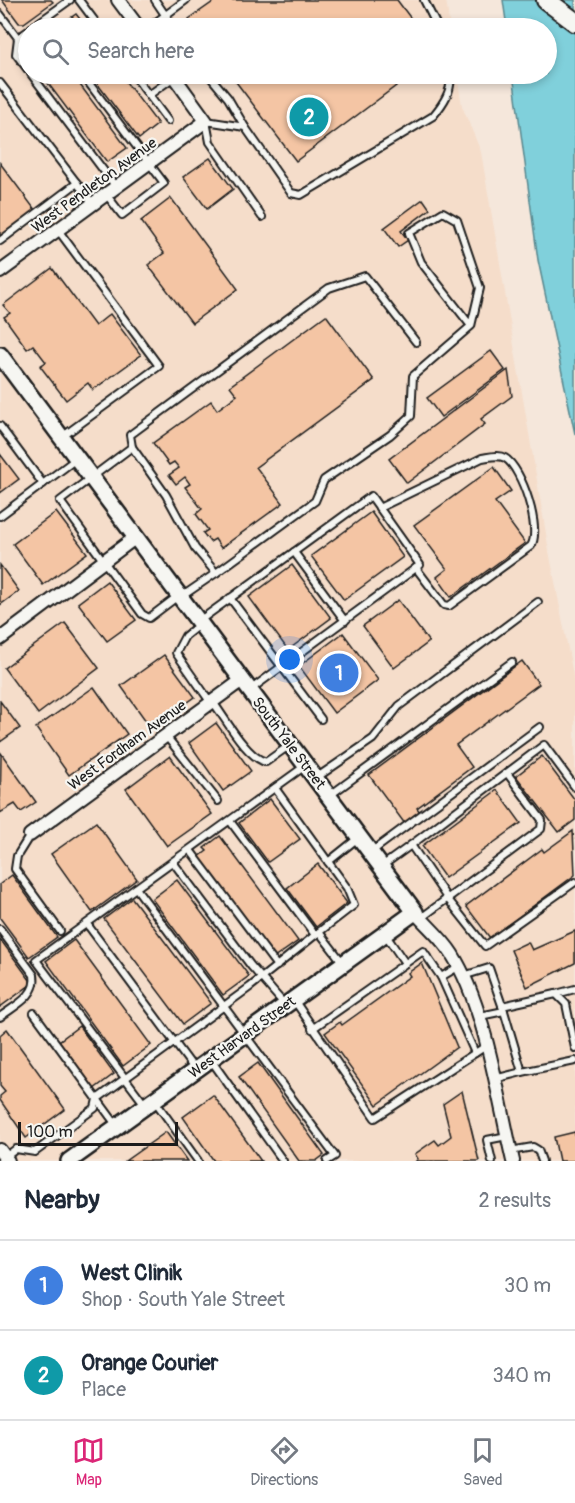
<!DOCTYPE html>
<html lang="en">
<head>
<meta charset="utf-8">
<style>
	:root { --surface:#fff; --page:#f2f2f3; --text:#1f2937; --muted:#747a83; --line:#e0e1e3; --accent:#db2777 }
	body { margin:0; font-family:Pangolin,sans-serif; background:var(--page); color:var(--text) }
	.scale { position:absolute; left:18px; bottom:15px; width:160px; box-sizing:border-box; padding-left:6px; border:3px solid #1c1c1c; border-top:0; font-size:16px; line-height:21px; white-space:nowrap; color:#1c1c1c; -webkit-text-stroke:4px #f6f6f2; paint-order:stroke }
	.you { position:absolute; left:290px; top:660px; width:21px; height:21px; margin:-15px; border:4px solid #fff; border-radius:50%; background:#1a73e8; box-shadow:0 0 0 9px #1a73e833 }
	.badge { display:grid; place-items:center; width:39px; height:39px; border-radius:50%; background:var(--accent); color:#fff; font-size:20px; font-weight:700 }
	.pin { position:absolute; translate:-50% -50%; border:3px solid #fff; box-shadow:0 2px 6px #0006 }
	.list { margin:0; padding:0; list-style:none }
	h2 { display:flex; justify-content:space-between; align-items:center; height:78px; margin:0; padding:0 24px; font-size:26px }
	h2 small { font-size:20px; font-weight:400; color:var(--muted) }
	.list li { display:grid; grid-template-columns:39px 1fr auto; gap:18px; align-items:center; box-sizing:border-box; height:90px; padding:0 24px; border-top:2px solid var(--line) }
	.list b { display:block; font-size:22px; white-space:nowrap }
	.list p { margin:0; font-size:20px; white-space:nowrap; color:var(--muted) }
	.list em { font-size:20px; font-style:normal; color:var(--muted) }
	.icon { flex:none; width:33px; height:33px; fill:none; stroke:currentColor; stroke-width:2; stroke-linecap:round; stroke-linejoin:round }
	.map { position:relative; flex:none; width:575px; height:1161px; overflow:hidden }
	.search { position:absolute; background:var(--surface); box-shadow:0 3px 9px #0003; left:18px; right:18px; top:18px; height:66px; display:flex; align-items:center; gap:15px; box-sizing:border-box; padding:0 21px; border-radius:33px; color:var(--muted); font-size:22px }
	.sheet { height:258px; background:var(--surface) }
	nav { display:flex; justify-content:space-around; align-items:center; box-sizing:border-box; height:84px; border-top:2px solid var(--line); background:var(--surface); font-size:16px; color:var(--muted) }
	nav a { display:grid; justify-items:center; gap:3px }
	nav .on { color:var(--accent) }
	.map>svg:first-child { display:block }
</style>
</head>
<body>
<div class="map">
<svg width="575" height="1161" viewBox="0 0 575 1161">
	<rect width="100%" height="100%" fill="#f5e7db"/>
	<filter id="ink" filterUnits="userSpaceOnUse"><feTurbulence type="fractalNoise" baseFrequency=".0167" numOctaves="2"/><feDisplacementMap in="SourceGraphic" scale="12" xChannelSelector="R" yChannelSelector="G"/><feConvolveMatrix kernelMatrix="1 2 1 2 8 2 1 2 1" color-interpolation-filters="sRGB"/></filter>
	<g filter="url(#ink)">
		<path fill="#f5ddca" d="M0,0H446L450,28H28V74H457L462,106L481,152L549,551L575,685V1161H0Z"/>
		<path fill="#80d0db" stroke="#58888f" stroke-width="1.5" d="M503,0H575V434L538,260L513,74H546V28H507Z"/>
		<g fill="#f4c5a4" stroke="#1c1c1c" stroke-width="1.5">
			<path d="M2,0H51L53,2L24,23H19Z"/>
			<path d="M216,0H397L418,28H196L189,19Z"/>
			<path d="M76,14L87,28H56Z"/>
			<path d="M41,74H72L127,148L107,162Z"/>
			<path d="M90,74H120L158,124L139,139Z"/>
			<path d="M230,74H412L296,161Z"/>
			<path d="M210,158L233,189L207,209L183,177Z"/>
			<path d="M0,163L36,211L0,238Z"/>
			<path d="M171,198L238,289L192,323L148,265L164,253L141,221Z"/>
			<path d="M423,199L430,209L401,231L408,240L398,247L384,228Z"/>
			<path d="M52,268L95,326L110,314L141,355L93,390L88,383L66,400L40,366L46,362L33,345L27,349L4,317L10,313L3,305Z"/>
			<path d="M326,315L374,380L256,467L283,503L221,548L215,539L210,542L203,533L208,530L196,514L202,509L185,487L190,484L185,477L176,484L169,475L179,468L174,462L169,465L153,443L211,401L217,410L237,395L230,386Z"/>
			<path d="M491,351L505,370L441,417L427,398Z"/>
			<path d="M508,370L512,396L481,419L485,424L407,483L389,459Z"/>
			<path d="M0,454L19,479L0,493Z"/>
			<path d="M494,467L511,491L495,502L525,543L451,597L437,577L447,569L414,525Z"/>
			<path d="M56,512L87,553L43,585L13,544Z"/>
			<path d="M371,512L403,557L344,600L311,556Z"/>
			<path d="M0,565L19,591L0,605Z"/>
			<path d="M292,565L331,618L288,650L249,597Z"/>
			<path d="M107,581L136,620L107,641L78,603Z"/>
			<path d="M398,600L429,642L394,668L363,626Z"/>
			<path d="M65,623L99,668L38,714L4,668Z"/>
			<path d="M343,633L378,680L334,713L299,666Z"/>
			<path d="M164,655L195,697L151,728L121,686Z"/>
			<path d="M522,661L539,684L456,745L472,767L417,808L420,812L405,824L369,775Z"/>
			<path d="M94,687L127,734L69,775L36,728Z"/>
			<path d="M0,701L20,728L0,742Z"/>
			<path d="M216,723L251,771L223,791L189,743Z"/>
			<path d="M1,753L36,802L21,812L15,804L0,813Z"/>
			<path d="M170,756L212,814L167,846L126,789Z"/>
			<path d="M542,756L575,800V820L559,832L516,776Z"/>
			<path d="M497,790L521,823L445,878L422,846Z"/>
			<path d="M270,799L300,839L268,862L239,823Z"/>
			<path d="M96,822L137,879L92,912L51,854Z"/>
			<path d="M573,831L575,875L490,938L466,906L542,849L544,852Z"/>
			<path d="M220,836L298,941L274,958L199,857L207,851L204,848Z"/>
			<path d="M318,864L347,903L316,927L287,888Z"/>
			<path d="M12,875L57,937L29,957L0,918V884Z"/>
			<path d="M177,880L249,976L223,995L152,899Z"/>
			<path d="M132,898L211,1003L183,1024L104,919Z"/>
			<path d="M575,931V963L527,987L511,950L528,942L532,950Z"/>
			<path d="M0,939L30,980V985L0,1007Z"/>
			<path d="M74,940L151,1045L123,1066L46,961Z"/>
			<path d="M422,963L457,1047L377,1105L325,1033L340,1022L342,1025L410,976L408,973Z"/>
			<path d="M79,1026L114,1074L94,1089L59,1041Z"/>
			<path d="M7,1029L65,1109L26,1138L0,1100V1096L5,1092L0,1086V1035Z"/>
			<path d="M258,1063L324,1155L316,1161H299L239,1077Z"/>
			<path d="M462,1091L479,1161H416L418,1159L415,1154L435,1140L439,1145L451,1136L443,1104Z"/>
			<path d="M213,1095L261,1161H214L183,1117Z"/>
			<path d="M166,1132L187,1161H125Z"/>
			<path d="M575,1132V1161H559L554,1137Z"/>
		</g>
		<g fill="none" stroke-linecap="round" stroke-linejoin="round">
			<defs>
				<g id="service">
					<path d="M79,0L100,28"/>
					<path d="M155,0L174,28"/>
					<path d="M424,0L438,28"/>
					<path d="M0,14L18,38L28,31"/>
					<path d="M31,28L70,0"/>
					<path d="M148,28L186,0"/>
					<path d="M18,38L16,54L28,70"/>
					<path d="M31,74L116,187"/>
					<path d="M82,74L164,183L122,215L106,194"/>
					<path d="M133,74L168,121"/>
					<path d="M208,74L228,98L245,127"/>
					<path d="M0,83L93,204"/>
					<path d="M149,95L174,77"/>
					<path d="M262,217L210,142L206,121L245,127L291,193L301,195L433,116C443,104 453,90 450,74"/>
					<path d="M58,230L159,366L62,437"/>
					<path d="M0,241L77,183"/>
					<path d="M0,426L43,484"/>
					<path d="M132,447L130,435L329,288L365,276L416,342"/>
					<path d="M379,508L482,458C489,457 498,454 505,458C522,468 542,530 531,546L449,606L444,605L416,568"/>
					<path d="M0,516L76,459"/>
					<path d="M294,552L345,621"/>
					<path d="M216,573L315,501L324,480L390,435L411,416L413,376L471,326L480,288L457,220L443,212L409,233L421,262L471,326"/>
					<path d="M178,596L149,618L142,614L60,501L132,447L166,495L195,548L216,573L181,597"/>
					<path d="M230,598L321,719"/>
					<path d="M199,621L371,496L420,565L250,690"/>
					<path d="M200,624L185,636L176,653L211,703"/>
					<path d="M213,702C225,718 247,758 266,762L290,745"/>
					<path d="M166,736L218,801"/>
					<path d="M316,778L373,739L399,706L538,602"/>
					<path d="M575,787L544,745L411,845L447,898L485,946L575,882"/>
					<path d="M275,788L347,888L354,905L319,932"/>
					<path d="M329,796L512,662"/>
					<path d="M230,821L315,935"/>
					<path d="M30,835L17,856L15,869L60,931"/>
					<path d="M190,850L277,966"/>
					<path d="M371,852L540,727"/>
					<path d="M173,862L251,966L285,1005"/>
					<path d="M328,862L358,838"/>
					<path d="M382,866L411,845"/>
					<path d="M136,888L335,1156L327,1161"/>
					<path d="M421,918L541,829L542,820L507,773"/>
					<path d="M87,924L195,1070"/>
					<path d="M0,929L34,975C38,996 14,1006 0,1017"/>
					<path d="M385,934L405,963"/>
					<path d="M458,967L441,977L475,1053"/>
					<path d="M463,976L489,968L504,1011L480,1016"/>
					<path d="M556,994L575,989"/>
					<path d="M294,1000L375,1118L486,1046"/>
					<path d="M502,1006L556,994L566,1004L575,1048"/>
					<path d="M34,1013L117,1126"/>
					<path d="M312,1029L423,951L441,977"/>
					<path d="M211,1060L283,1161"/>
					<path d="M522,1072L575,1061"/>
					<path d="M494,1079L522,1072L504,1011"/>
					<path d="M155,1101L198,1161"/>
					<path d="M146,1106L36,960L305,766"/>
					<path d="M510,1151L533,1147L538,1150L542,1161"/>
					<path d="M0,1161L16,1149L35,1152L95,1108L97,1099L250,987L319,932L343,963"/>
					<path d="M492,1161L487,1140L507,1136"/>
				</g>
				<g id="minor">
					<path d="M118,0L139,28"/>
					<path d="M0,272L206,121L172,74"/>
					<path d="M0,639L136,537"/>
					<path d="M30,835L242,680"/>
					<path d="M415,912C427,926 442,938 452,954C486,1008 498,1098 513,1161"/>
					<path d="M0,1150L8,1161"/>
				</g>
				<path id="tertiary" d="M0,355L415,912L69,1161"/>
				<path id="primary" d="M546,0L575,22"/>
			</defs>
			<use href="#service" stroke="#1c1c1c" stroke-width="10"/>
			<use href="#minor" stroke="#1c1c1c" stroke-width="16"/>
			<use href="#tertiary" stroke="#1c1c1c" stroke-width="20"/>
			<use href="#primary" stroke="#1c1c1c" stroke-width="22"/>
			<use href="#service" stroke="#f6f6f2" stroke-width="6"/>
			<use href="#minor" stroke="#f6f6f2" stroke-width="12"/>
			<use href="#tertiary" stroke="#f6f6f2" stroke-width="15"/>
			<use href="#primary" stroke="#f6f6f2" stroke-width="18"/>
		</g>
	</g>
	<g text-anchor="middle" stroke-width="4.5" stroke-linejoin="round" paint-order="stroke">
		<g font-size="15" fill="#1c1c1c" stroke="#f6f6f2">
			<text transform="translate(94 185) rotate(-36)" y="5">West Pendleton Avenue</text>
			<text transform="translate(289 743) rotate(53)" y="5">South Yale Street</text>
			<text transform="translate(127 745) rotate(-36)" y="5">West Fordham Avenue</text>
			<text transform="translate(242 1037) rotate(-36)" y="5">West Harvard Street</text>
		</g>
	</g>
</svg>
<div class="scale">100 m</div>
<div class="you"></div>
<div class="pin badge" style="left:339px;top:673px;background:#3f7fe0">1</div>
<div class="pin badge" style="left:309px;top:117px;background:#0f9aa8">2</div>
<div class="search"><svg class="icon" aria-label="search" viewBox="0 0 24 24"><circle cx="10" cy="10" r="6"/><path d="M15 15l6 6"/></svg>Search here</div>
</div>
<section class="sheet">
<h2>Nearby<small>2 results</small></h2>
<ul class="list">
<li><span class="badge" style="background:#3f7fe0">1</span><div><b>West Clinik</b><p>Shop · South Yale Street</p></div><em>30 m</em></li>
<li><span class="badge" style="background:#0f9aa8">2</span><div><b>Orange Courier</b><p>Place</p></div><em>340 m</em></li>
</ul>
</section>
<nav>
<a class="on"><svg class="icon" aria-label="map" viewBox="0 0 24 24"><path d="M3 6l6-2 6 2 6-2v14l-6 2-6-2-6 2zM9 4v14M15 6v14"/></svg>Map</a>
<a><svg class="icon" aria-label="directions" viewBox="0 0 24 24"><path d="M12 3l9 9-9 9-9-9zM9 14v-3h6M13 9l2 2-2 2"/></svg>Directions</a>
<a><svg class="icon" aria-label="saved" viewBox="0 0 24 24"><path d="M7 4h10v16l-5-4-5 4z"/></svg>Saved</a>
</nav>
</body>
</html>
